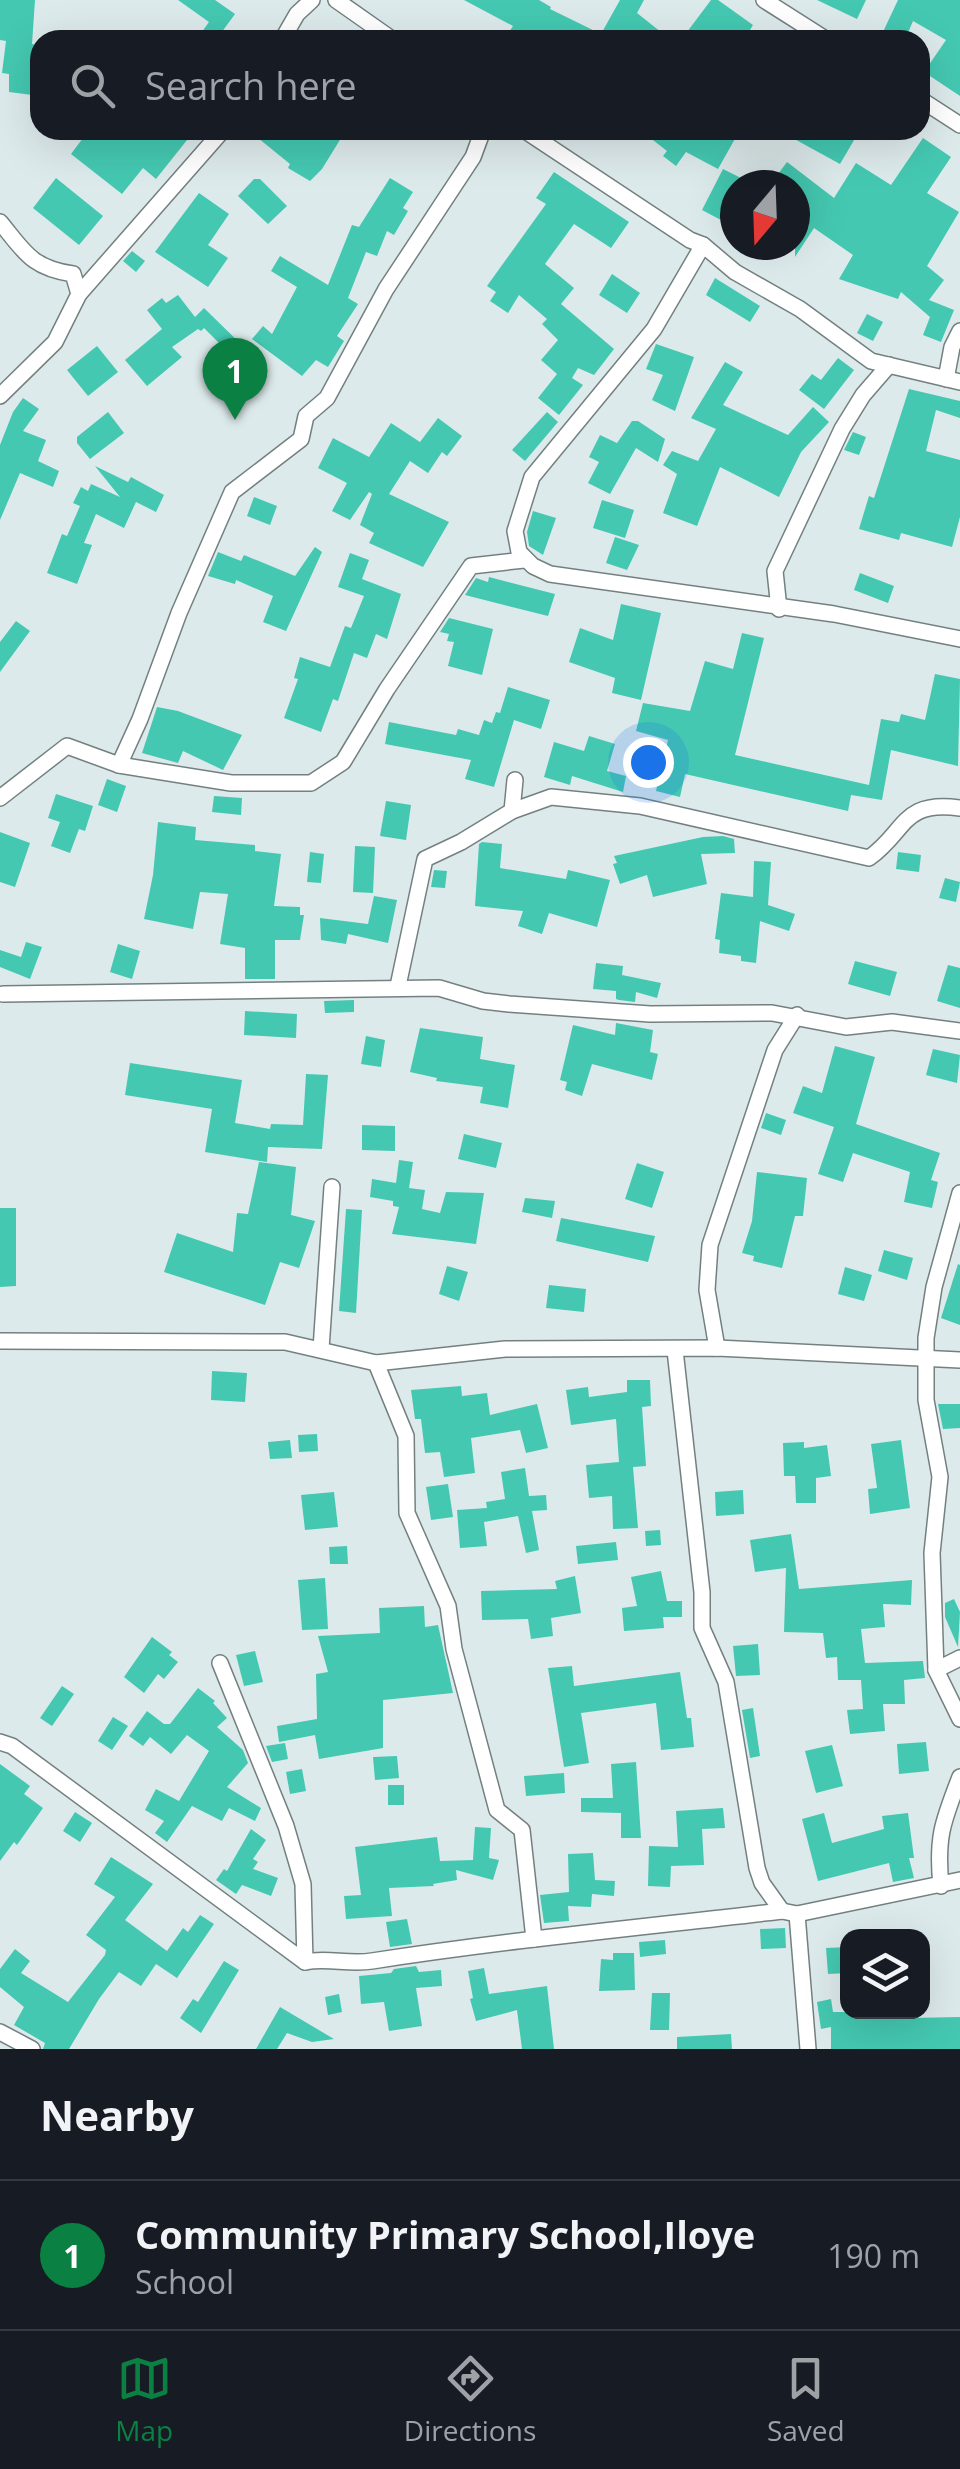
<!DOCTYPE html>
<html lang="en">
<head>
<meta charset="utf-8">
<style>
	:root { --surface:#171b24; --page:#20242c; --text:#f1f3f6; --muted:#9ea1a6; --line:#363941; --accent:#0b8043 }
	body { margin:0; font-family:"Open Sans",sans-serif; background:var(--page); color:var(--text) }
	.controls { position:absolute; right:30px; bottom:30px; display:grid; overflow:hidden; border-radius:20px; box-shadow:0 10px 40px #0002 }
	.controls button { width:90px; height:90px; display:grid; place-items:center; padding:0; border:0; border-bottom:2px solid var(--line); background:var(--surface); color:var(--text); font:50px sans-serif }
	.compass { position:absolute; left:720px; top:170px; width:90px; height:90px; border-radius:50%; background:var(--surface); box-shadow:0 10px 40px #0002; rotate:199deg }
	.you { position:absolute; left:648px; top:762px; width:35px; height:35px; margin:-25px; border:8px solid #fff; border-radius:50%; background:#1a73e8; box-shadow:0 0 0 15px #1a73e833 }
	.badge { display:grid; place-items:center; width:65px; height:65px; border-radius:50%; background:var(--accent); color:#fff; font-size:32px; font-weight:700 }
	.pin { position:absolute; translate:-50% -82px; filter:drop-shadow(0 2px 5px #0008) }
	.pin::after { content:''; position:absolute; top:52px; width:35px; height:30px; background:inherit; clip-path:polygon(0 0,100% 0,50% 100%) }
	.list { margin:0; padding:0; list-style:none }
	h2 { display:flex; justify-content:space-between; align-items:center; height:130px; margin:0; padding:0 40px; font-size:42px }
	h2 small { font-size:32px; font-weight:400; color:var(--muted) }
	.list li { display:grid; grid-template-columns:65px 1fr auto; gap:30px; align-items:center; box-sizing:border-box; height:150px; padding:0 40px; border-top:2px solid var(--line) }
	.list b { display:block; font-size:38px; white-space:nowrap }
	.list p { margin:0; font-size:32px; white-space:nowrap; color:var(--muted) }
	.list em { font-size:32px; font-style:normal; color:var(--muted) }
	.icon { flex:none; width:55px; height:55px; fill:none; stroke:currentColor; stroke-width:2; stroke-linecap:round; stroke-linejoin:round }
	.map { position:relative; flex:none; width:960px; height:2049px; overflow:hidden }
	.search { position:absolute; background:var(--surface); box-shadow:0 10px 40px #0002; left:30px; right:30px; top:30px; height:110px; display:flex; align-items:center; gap:25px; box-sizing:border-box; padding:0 35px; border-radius:30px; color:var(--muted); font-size:38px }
	.sheet { height:280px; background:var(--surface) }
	nav { display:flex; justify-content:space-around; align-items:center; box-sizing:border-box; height:140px; border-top:2px solid var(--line); background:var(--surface); font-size:28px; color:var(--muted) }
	nav a { display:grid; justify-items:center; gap:5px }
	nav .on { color:var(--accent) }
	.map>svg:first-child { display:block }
</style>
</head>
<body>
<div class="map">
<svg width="960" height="2049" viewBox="0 0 960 2049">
	<rect width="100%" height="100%" fill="#ddeaeb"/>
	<g fill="#44c8b1">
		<path d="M0,0H35L32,44L40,45V96L9,92V74L2,73L6,41L0,40Z"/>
		<path d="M178,0H215L235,14L216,40H196L209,22Z"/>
		<path d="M464,0H539L551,7L550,9L601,34L620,0H644L637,13L671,40H516L507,35L513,26Z"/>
		<path d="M711,0H718L753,25L744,40H681Z"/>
		<path d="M817,0H866L857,19Z"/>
		<path d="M898,0H960V96L924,72L946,40L913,21L905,40H894L882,34Z"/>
		<path d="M89,130H195L156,179L143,168L122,194L71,154Z"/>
		<path d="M248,130H346L322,169L310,181L288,168L290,164Z"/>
		<path d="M640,130H723L736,137L718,169L686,152L676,166L663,156L667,151Z"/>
		<path d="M778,130H860L840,164Z"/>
		<path d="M923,138L951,157L927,193L959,212L927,266L944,280L929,300L954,310L941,342L923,335L930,317L901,292L898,299L839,279L853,255L814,228L795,257V185H770L787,162L834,198L856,163L891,185Z"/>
		<path d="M723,169L743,179L740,185H735V194L721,220L702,210Z"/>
		<path d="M554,172L629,222L611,248L574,224L545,264L574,288L561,304L614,349L594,375L578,368L572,378L583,385L559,415L538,398L557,374L541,360L558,340L542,324L547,319L519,295L508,313L490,301L496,292L487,286L546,204L536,198Z"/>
		<path d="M56,178L103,216L79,245L33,208Z"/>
		<path d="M390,178L413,192L403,208L408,211L394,235L387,231L377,256L366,252L348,298L358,304L337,336L344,341L328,367L316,360L302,376L252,339L263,326L272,334L297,287L271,271L280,256L328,285L352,225L359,227Z"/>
		<path d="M254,179H260L287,206L268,224L238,196Z"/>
		<path d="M199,193L229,214L208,245L228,258L208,287L155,252Z"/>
		<path d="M132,251L145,261L136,272L123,261Z"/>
		<path d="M612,274L640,293L627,313L599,295Z"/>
		<path d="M715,278L760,306L750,322L706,295Z"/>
		<path d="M178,295L195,317L204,308L249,352L238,362L204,328L201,331L198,329L172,347L182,357L147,386L125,360L162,329L147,310L162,298L166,303Z"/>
		<path d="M867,314L883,322L873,341L857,333Z"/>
		<path d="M656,344L694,357L675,411L652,400L663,375L646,369Z"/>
		<path d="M97,346L118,372L88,396L67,370Z"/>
		<path d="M838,358L854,370L824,409L799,390L812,374L821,380Z"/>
		<path d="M725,362L743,372L723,405L788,435L813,407L829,422L801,452L779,497L720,467L697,526L663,513L677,474L663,465L672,451L698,461L716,429L691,418Z"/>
		<path d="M909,389L960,401V418L936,410L926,451L960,460V517L952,547L901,533L899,540L859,529L869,496L874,498Z"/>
		<path d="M23,398L39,409L23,431L46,440L38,461L59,471L53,487L20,473L0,520V445L13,412Z"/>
		<path d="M108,412L124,433L90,459L77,443V437Z"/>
		<path d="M547,412L558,422L525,461L512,450Z"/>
		<path d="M438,418L462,436L447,456L442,452L428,473L410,461L389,494L449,522L423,567L369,543L374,533L360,525L372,494L369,492L350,520L332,511L347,483L318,468L333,438L369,457L391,423L420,442Z"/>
		<path d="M632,421H638L665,439L658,462L636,448L610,494L588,483L599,462L589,457L600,435L617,443Z"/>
		<path d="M853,432L866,437L859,455L844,450Z"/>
		<path d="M95,466L128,482L131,477L164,495L156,512L136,502L124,528L96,514L84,543L92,545L77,584L47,573L62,534L67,536L80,506L73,503L81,487L88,491L91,484L120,497Z"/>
		<path d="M254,497L277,506L270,525L247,516Z"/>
		<path d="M602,500L634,510L625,538L593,528Z"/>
		<path d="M533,511L556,518L543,555L529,546L527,532Z"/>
		<path d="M615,537L639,545L627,570L606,563Z"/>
		<path d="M315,547L322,552L286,631L263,622L273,596L236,580L235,584L208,576L218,552L241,561L244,555L295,576Z"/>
		<path d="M350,553L369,560L362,579L401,594L387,639L376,634L367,658L354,653L338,701L333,699L321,732L284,718L298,679L294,678L300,657L330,667L345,626L351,628L364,596L338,587Z"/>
		<path d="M860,573L894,586L888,603L854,590Z"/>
		<path d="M489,577L555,594L548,616L465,595L476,578L488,582Z"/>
		<path d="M621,604L661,613L641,700L612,693L615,678L569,662L580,628L613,640Z"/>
		<path d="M449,618L493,629L482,675L448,666L454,642L447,641L449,634L440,632Z"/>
		<path d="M16,621L30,631L0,672V642Z"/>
		<path d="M742,633L764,638L735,755L869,785L881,719L899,722L901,714L925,720L935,674L960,679L958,766L891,750L882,800L851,795L848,811L685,774L680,797L656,791L668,740L636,731L643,703L690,711L705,661L733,669Z"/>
		<path d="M508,687L550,700L541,729L514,720L494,787L465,779L471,760L385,744L389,722L456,735L458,729L479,735L484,720L492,723L496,712L500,713Z"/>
		<path d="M157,707L178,711L242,735L223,770L183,751L178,763L142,753Z"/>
		<path d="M589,736L615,744L607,771L626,776L623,792L572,776L570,785L544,777L554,742L584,751Z"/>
		<path d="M107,779L126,786L117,812L98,805Z"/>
		<path d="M56,794L93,806L85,831L79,829L70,853L51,846L60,822L48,818Z"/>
		<path d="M214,796L242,798L241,815L212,812Z"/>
		<path d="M386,801L411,805L406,840L380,836Z"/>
		<path d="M158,822L196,827L195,840L255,845V851L281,854L274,906L300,907V915H304L300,940H275V979H245V948L220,944L228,894L200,892L193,929L144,919L153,875Z"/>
		<path d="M0,832L30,843L15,887L0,882Z"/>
		<path d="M723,836L734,839L735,853L701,854L707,884L653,897L647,875L620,884L613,864L617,863L614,856L703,837Z"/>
		<path d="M482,842L502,844L500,868L566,879L568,870L610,880L597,927L549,913L542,934L518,926L523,911L475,906L479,844Z"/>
		<path d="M355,846L375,847L373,893L353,892Z"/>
		<path d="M310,852L324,854L321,883L307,882Z"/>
		<path d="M898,852L921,855L919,872L896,869Z"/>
		<path d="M754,861L771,862L768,905L795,914L789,931L760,921L756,963L741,961V956L719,953L720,940L715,939L721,893L753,897Z"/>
		<path d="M434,870L447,871L445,888L431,887Z"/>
		<path d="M945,878L960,882L956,902L939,898Z"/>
		<path d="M374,896L397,900L388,943L348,934L346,944L321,940L320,918L368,924Z"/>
		<path d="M26,942L42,947L30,979L0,967V950L21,957Z"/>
		<path d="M118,944L140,951L132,979L110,972Z"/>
		<path d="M855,961L897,972L890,996L848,984Z"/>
		<path d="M596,963L623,966L622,975L661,983L657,998L636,992L635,1002L619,1000L616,999V991L593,989Z"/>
		<path d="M948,965L960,968V1008L937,1001Z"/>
		<path d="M354,1000V1012L325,1013L324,1001Z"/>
		<path d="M245,1011L297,1014L296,1038L244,1035Z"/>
		<path d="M616,1023L653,1030L650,1052L658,1054L652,1080L592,1064L582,1096L565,1090L567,1082L560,1080L573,1025L615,1035Z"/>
		<path d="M420,1028L483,1037L480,1059L515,1065L508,1108L480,1103L483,1087L436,1081L437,1078L410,1072Z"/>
		<path d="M366,1036L385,1040L381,1067L361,1064Z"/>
		<path d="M835,1046L875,1057L856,1124L940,1153L931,1180L938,1182L932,1208L904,1202L910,1172L853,1153L843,1182L818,1174L834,1127L793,1113L803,1086L822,1093Z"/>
		<path d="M933,1049L960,1055L957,1083L926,1075Z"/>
		<path d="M130,1063L242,1080L235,1123L270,1129L271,1124L303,1125L306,1074L328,1075L322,1149L268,1147L267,1162L205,1152L212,1109L125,1095Z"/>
		<path d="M766,1113L786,1120L781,1135L761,1128Z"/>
		<path d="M362,1125L395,1126V1151L362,1150Z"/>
		<path d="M464,1134L502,1143L496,1168L458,1159Z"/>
		<path d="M399,1160L413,1162L409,1188L425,1190L422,1209L440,1213L446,1192L484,1193L476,1244L392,1234L399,1207L393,1206V1201L370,1197L372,1179L396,1183Z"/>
		<path d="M259,1162L296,1167L291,1215L315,1221L299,1268L280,1262L265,1305L164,1272L177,1233L233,1252L237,1213L248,1214Z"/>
		<path d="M637,1163L664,1172L652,1208L625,1199Z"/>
		<path d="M757,1172L807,1178L803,1216H795L782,1268L753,1261L754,1256L742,1253L752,1221Z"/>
		<path d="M525,1198L555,1201L552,1218L522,1212Z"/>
		<path d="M0,1208H16V1286L0,1287Z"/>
		<path d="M346,1209L362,1210L356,1313L339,1311Z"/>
		<path d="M561,1218L655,1236L648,1262L556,1241Z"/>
		<path d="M884,1250L913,1258L907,1280L878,1271Z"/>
		<path d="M958,1264L960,1265V1325L941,1318Z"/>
		<path d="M447,1266L468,1272L459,1301L439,1294Z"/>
		<path d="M845,1267L872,1275L864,1301L838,1294Z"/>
		<path d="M549,1285L586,1289L584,1312L546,1308Z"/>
		<path d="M212,1371L247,1373L245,1402L211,1400Z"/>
		<path d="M627,1380H650L651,1406L642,1407L646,1466L633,1467L638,1528L613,1529L612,1496L589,1498L586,1465L619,1462L616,1419L571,1425L566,1390L588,1387L589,1397L627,1392Z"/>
		<path d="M461,1386L462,1396L487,1393L490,1415L537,1404L548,1448L526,1453L520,1430L471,1438L475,1473L444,1477L440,1452L425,1453L421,1419H415L411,1390Z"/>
		<path d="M938,1404H960V1428L943,1429Z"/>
		<path d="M317,1434L318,1451L299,1452L298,1435Z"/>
		<path d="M290,1440L292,1458L270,1459L268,1442Z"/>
		<path d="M901,1440L910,1508L870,1514L868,1489L877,1488L871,1444Z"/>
		<path d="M804,1442V1448L827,1445L831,1476L816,1478V1503H796L795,1476H784L783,1443Z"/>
		<path d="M525,1468L529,1496L546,1495L547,1510L532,1511L539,1550L526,1553L518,1516L484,1522L487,1546L460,1548L457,1510L487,1508L486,1502L505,1499L501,1472Z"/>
		<path d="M448,1484L453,1517L431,1520L426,1487Z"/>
		<path d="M743,1490L744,1514L716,1516L715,1492Z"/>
		<path d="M334,1492L338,1527L305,1530L301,1495Z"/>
		<path d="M660,1530L661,1545L646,1546L645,1531Z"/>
		<path d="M791,1534L799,1589L912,1580L911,1605L883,1604L885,1627L861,1629L865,1663L923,1661L925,1678L904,1680L905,1704H883L885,1731L850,1734L847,1710L863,1709L861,1680H838L837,1657L826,1658L823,1633L784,1632L786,1568L755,1572L750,1540Z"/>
		<path d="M616,1542L618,1560L578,1564L576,1546Z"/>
		<path d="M347,1546L348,1564H330L329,1547Z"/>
		<path d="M661,1571L667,1601H682V1617H663L664,1628L624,1631L622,1608L637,1606L631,1577Z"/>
		<path d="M575,1576L581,1613L551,1618L553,1636L531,1639L528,1619L482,1620L481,1591L557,1589L555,1581Z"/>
		<path d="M325,1578L328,1629L302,1630L298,1580Z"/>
		<path d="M954,1599L960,1612L958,1647L945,1617V1603Z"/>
		<path d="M424,1606L425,1627L438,1625L453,1693L383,1700V1748L319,1759L315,1735L279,1742L277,1726L317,1719L316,1674L328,1672L318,1636L380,1633L379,1608Z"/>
		<path d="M152,1637L172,1652L169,1655L178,1662L164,1679L158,1674L144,1693L124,1677Z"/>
		<path d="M758,1644L760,1675L736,1676L733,1646Z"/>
		<path d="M255,1651L263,1682L244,1686L236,1655Z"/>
		<path d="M572,1666L574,1686L680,1672L687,1718H691L694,1747L661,1750L656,1703L581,1713L589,1763L564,1767L548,1668Z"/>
		<path d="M62,1686L74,1694L52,1726L40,1718Z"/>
		<path d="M198,1688L215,1701L213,1703L227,1718L217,1727L243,1750L248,1763L227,1787L261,1808L255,1821L229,1808L222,1821L192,1806L167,1842L155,1833L164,1821L145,1810L156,1789L179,1801L209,1751L187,1735L171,1754L150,1737L143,1746L129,1736L147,1711L164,1724H170Z"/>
		<path d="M753,1708L760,1756L750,1758L742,1710Z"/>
		<path d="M113,1717L128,1726L112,1750L98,1741Z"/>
		<path d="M926,1742L929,1771L899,1774L897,1744Z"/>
		<path d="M285,1743L288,1759L272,1762L266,1746Z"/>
		<path d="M832,1745L843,1786L816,1793L805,1751Z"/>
		<path d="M397,1756L399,1778L375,1780L373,1757Z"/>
		<path d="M636,1762L641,1838H621V1813L581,1812V1798H613L611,1764Z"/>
		<path d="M0,1764L30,1786L24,1794L43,1808L17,1845L14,1842L0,1861Z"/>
		<path d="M302,1769L306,1791L290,1794L286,1772Z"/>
		<path d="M564,1773L565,1793L526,1796L524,1776Z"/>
		<rect x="388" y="1785" width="16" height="20"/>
		<path d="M723,1808L725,1828L702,1829L704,1865L671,1866L670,1887L648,1886L649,1846L678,1847L676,1811Z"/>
		<path d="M75,1812L92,1823L80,1842L63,1831Z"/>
		<path d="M824,1813L832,1843L884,1829L882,1816L908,1813L914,1858H909L914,1878L893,1882L889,1863L818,1881L802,1819Z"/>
		<path d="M475,1827L491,1828L489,1858L499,1860L493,1880L456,1870L457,1880L433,1884L434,1886L389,1888L392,1916L346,1919L344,1896L361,1895L355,1847L437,1837L440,1861L473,1860Z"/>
		<path d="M251,1829L266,1840L253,1859L258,1862L253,1869L278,1878L271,1896L242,1885L236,1894L216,1880L224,1869L227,1871Z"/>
		<path d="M593,1853L595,1880L615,1881L614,1896L592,1894L591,1907L568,1906L569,1921L544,1923L540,1895L569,1892L568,1854Z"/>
		<path d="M111,1857L153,1884L125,1920L167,1951L183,1928L188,1932L200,1915L214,1924L177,1978L156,1964L141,1986L119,1972L99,1999L69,2049H43L45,2043L14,2025L24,2007L0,1987V1969L15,1949L30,1961L21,1973L68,2002L105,1955L106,1950L86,1935L115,1897L94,1884Z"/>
		<path d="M407,1919L412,1944L390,1947L386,1922Z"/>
		<path d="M785,1928L786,1948L761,1949L760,1929Z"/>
		<path d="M665,1940L666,1954L640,1957L639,1942Z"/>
		<path d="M848,1947V1973L828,1974L826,1948Z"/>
		<path d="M613,1953H634L635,1990L599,1991L601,1959L613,1960Z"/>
		<path d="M224,1961L239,1970L201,2033L180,2018L193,1999L198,2002Z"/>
		<path d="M416,1966L419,1972L441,1970L442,1986L416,1988L422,2026L389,2031L384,2002L361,2004L359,1976L391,1973L394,1969Z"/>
		<path d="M484,1968L489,1994L547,1986L554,2049H522L517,2010L476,2021L470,1999L473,1998L468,1971Z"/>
		<path d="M652,1993H670L669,2030H650Z"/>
		<path d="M339,1994L342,2012L328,2015L325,1997Z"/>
		<path d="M831,1999L833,2012H910V2018L960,2017V2049H831V2027L821,2029L817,2002Z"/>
		<path d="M280,2007L334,2039L312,2042L287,2033L277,2049H256Z"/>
		<path d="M731,2034L732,2049H677V2037Z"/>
	</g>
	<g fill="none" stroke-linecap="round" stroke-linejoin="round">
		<defs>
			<g id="minor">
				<path d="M336,0L393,40"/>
				<path d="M764,0L827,40"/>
				<path d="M282,40L297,14L312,0"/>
				<path d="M920,99L960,125"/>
				<path d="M524,130L690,240L703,245L735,272L800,309L871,361L960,382"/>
				<path d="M0,222C24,251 31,268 73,274L79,294L55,342L0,396"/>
				<path d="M703,245L654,329L532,477L515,531L519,552L533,566L550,574L834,614L960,639"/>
				<path d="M79,294L223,130"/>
				<path d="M946,379L952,347L960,331"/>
				<path d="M779,609L775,571L842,429L863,395L889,365"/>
				<path d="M119,765L231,783H311L343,762L387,689L471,566L524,560"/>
				<path d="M0,798L67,746L119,765L140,719L179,613L232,492L301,439L306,416L327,398L386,289L473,157L483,130"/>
				<path d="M512,811L515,780"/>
				<path d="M398,986L425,859L461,842L512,811L551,797L640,806L869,858C907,831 901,800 960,808"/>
				<path d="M3,994L439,988L483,1001L509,1004L650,1014L772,1013L846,1027L892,1022L960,1031"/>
				<path d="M960,1193L934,1287L926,1338V1400L940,1477L932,1553L936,1670L960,1719"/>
				<path d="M0,1341L285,1342L376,1363L505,1349L717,1348L960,1360"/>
				<path d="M717,1348L707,1290L710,1245L775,1050L797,1015"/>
				<path d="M321,1349L332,1187"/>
				<path d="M675,1350L702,1592V1628L726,1682L757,1868L762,1883L782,1911"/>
				<path d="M376,1363L406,1436L407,1513L448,1606L454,1649L497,1810L522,1830L534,1939"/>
				<path d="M220,1663L286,1826L303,1884L305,1962"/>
				<path d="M936,1670L960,1658"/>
				<path d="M0,1742L12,1746L305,1962C327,1957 349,1965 372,1961C508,1940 645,1927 782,1911L797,1914L960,1880"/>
				<path d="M941,1886C936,1837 943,1821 960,1777"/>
				<path d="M797,1914L808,2049"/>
				<path d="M0,2032L32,2049"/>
			</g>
		</defs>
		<use href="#minor" stroke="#748080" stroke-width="18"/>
		<use href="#minor" stroke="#fff" stroke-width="15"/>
	</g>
</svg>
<div class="controls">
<button><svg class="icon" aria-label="layers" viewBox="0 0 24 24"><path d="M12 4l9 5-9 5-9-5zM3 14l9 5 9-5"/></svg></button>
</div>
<svg class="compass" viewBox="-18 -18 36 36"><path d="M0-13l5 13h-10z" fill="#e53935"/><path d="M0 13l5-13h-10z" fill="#9ea1a6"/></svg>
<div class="you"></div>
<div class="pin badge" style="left:235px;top:420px">1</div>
<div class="search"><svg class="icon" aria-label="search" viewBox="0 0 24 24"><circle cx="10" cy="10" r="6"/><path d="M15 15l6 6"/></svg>Search here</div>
</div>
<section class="sheet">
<h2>Nearby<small></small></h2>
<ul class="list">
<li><span class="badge">1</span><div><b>Community Primary School,Iloye</b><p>School</p></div><em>190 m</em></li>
</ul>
</section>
<nav>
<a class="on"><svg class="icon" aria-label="map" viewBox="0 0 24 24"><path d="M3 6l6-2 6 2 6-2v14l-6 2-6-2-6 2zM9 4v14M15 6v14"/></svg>Map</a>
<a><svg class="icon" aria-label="directions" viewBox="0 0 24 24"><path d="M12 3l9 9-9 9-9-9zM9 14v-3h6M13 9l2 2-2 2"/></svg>Directions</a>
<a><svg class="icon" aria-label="saved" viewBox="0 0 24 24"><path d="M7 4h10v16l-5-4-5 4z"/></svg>Saved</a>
</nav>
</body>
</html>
